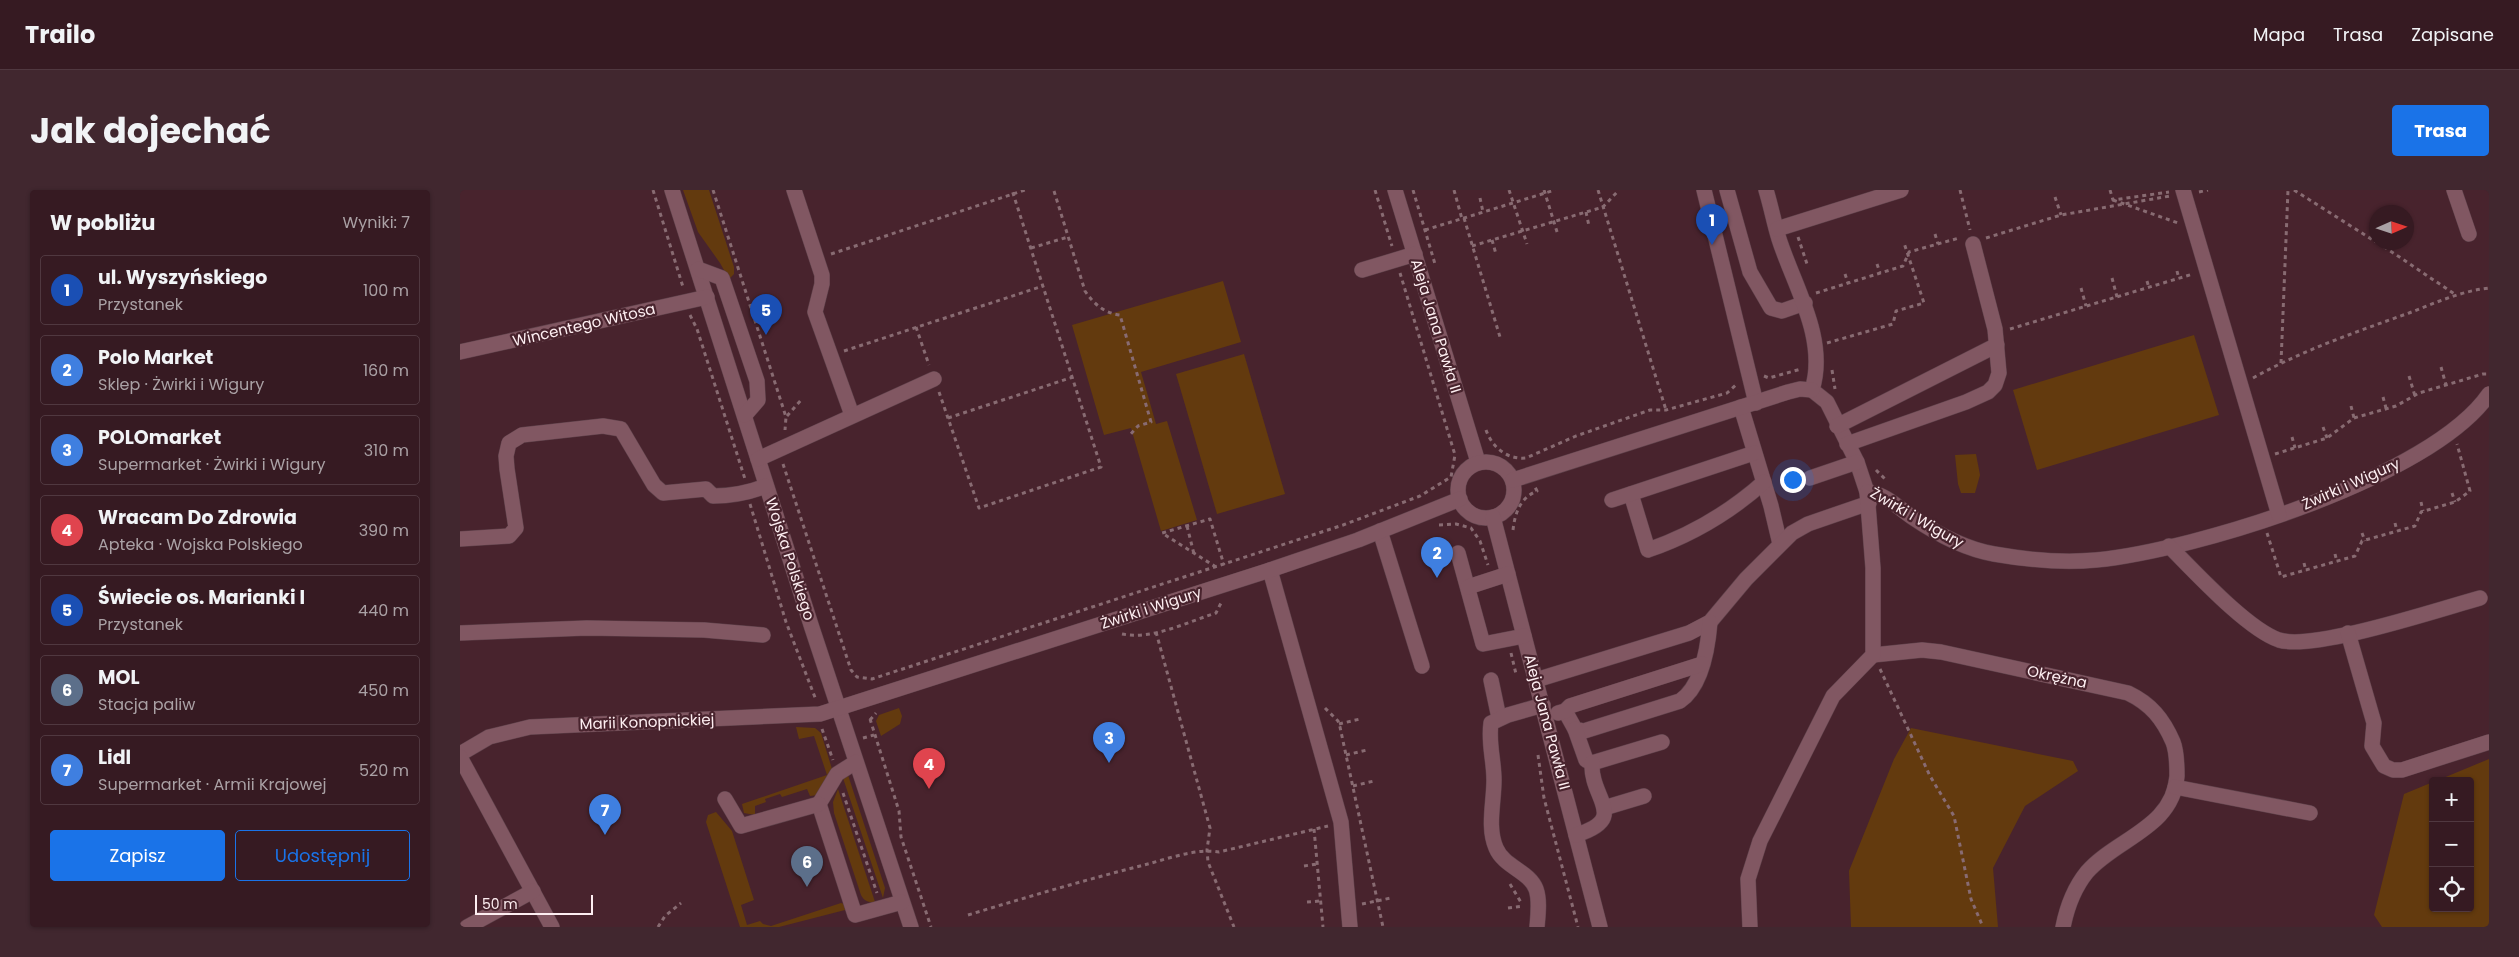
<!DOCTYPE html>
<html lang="pl">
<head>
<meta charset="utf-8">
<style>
	:root { --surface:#361a22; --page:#41272f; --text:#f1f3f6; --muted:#aaa1a5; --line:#503840; --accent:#1a73e8 }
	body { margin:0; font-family:Poppins,sans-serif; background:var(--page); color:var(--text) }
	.controls { position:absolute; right:15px; bottom:15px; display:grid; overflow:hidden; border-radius:5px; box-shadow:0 1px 4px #0004 }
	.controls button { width:45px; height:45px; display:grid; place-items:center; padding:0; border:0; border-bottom:1px solid var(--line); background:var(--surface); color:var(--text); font:25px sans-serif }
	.compass { position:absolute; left:1909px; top:15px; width:45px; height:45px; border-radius:50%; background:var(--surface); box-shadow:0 1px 4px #0004; rotate:87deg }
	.scale { position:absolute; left:15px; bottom:12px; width:118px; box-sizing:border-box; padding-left:5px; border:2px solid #fdeef1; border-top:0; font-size:14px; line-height:18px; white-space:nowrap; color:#fdeef1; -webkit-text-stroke:4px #48232d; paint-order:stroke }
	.you { position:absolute; left:1332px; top:289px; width:18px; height:18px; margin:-12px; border:4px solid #fff; border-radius:50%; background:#1a73e8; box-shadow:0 0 0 8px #1a73e833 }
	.badge { display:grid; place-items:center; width:32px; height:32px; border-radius:50%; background:var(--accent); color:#fff; font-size:16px; font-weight:700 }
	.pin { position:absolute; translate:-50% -41px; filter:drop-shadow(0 1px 2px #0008) }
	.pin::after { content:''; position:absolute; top:26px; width:18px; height:15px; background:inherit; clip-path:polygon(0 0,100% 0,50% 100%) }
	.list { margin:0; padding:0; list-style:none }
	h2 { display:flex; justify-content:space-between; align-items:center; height:65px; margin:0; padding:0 20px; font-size:21px }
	h2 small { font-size:16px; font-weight:400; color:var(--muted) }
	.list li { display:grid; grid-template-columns:32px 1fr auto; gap:15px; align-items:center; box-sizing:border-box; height:70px; margin:0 10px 10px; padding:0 10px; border:1px solid var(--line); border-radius:5px }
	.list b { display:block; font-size:19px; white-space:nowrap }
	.list p { margin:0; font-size:16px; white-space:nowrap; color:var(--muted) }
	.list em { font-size:16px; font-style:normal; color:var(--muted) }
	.actions { display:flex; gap:10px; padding:15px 20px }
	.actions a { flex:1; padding:11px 0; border:1px solid var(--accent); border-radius:5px; text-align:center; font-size:18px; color:var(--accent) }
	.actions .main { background:var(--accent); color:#fff }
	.icon { flex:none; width:28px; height:28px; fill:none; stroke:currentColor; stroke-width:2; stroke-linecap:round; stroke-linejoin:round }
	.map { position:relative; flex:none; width:2029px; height:737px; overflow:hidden; border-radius:5px }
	header { display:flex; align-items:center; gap:30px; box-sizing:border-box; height:70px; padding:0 25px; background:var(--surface); border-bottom:1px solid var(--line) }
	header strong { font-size:24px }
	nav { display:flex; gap:28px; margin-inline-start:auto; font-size:18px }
	.intro { display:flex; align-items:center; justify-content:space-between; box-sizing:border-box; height:120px; padding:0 30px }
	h1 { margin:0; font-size:35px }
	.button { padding:12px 22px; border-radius:5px; background:var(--accent); color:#fff; font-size:18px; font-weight:700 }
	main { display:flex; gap:30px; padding:0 30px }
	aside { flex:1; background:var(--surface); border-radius:5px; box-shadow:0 1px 4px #0004 }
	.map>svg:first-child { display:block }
</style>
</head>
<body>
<header>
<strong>Trailo</strong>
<nav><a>Mapa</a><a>Trasa</a><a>Zapisane</a></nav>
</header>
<div class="intro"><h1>Jak dojechać</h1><a class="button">Trasa</a></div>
<main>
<aside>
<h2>W pobliżu<small>Wyniki: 7</small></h2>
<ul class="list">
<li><span class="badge" style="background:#1a4fb4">1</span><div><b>ul. Wyszyńskiego</b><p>Przystanek</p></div><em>100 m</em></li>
<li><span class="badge" style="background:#3f7fe0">2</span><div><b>Polo Market</b><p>Sklep · Żwirki i Wigury</p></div><em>160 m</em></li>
<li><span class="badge" style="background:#3f7fe0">3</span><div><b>POLOmarket</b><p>Supermarket · Żwirki i Wigury</p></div><em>310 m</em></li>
<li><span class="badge" style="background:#e0444e">4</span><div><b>Wracam Do Zdrowia</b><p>Apteka · Wojska Polskiego</p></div><em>390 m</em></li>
<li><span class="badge" style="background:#1a4fb4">5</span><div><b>Świecie os. Marianki I</b><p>Przystanek</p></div><em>440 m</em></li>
<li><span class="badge" style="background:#5c6f8a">6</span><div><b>MOL</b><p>Stacja paliw</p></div><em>450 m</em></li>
<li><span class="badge" style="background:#3f7fe0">7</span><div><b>Lidl</b><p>Supermarket · Armii Krajowej</p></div><em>520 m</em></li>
</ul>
<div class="actions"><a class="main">Zapisz</a><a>Udostępnij</a></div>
</aside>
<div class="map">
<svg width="2029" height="737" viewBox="0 0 2029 737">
	<rect width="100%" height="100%" fill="#48232d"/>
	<g fill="#633a0e">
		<path d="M223,0H249L274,77V84L269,89L260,73L238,42Z"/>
		<path d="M763,91L781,152L681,182L696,234L707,231L737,330L701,341L671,238L644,245L612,135Z"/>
		<path d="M1734,145L1759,225L1577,280L1553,200Z"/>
		<path d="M784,164L825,304L757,324L716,184Z"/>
		<path d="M1516,264L1520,285L1515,303H1501L1498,294L1495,265Z"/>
		<path d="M439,518L442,526L440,534L421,546L416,531L419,525Z"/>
		<path d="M336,537L355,538L361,543L372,579L358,605L350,606L347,599L322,607L320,604L305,609L306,612L295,616V625L284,623L282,614L367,585L354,546L339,549Z"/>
		<path d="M1451,538L1613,571L1618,581L1565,616L1533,678L1538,737H1391L1389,681L1434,569Z"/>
		<path d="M2029,569V737H1922L1914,725L1944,604L1973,592V718H2010V591H1976Z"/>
		<path d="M388,585L425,698L423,708L383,588Z"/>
		<path d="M378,599L415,712C409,713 404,711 401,705L374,623L373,612Z"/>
		<path d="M256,622L272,641L294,710L281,715L287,735L300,731L303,734L311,736L381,713L384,714L385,720L319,737H280L246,632L248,625Z"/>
	</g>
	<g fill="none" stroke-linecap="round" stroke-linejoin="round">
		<defs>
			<g id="minor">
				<path d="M212,0L352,438L451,737"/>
				<path d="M334,0L362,85V94L355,122L392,225"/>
				<path d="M935,0L1018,272"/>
				<path d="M1244,0L1296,213"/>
				<path d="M1267,0L1290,82L1311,118L1322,121L1345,113"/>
				<path d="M1306,0C1311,16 1314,33 1319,49C1334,96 1368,149 1352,200L1367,212L1397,272L1407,302C1426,304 1437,317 1452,327C1477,344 1505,359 1534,364C1568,370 1602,373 1636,370C1736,360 1971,288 2029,204"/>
				<path d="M1723,0L1819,325"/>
				<path d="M1994,0L2009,44"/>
				<path d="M1317,39L1441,0"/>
				<path d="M238,79L262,88L297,191L298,210L285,225"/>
				<path d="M902,80L955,64"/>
				<path d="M0,162L247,107"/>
				<path d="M1281,217L1311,316L1320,354"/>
				<path d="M1377,236L1537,155"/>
				<path d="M1387,254L1506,212L1528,202L1535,195L1539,183L1535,139L1513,54"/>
				<path d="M298,269L474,189"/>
				<circle cx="1026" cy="300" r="28"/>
				<path d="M1350,288L1397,272"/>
				<path d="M1053,290L1328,202L1340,199L1352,200"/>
				<path d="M1171,304L1188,360C1232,345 1269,323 1304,292"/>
				<path d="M1152,310L1294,263"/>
				<path d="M1033,327L1140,737"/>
				<path d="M920,341L962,476"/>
				<path d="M0,349L49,346L56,338L47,279L46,266L49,253L62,245L143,236L161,239L194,295L203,303L246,299L253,306C273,306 288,303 306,296"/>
				<path d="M1709,356C1734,381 1787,439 1819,450C1854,461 1980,419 2020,408"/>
				<path d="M998,363L1023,454L1064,446"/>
				<path d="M810,380L881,632L890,737"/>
				<path d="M1008,397L1048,384"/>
				<path d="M0,443L127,438L244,440L303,445"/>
				<path d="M1888,443L1914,533L1912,556L1924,576L1933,580H1942L2029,552"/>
				<path d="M1413,465L1462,460L1481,462L1668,503C1691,514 1703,529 1713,552C1717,562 1717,575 1717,586C1713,638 1657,648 1627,682C1614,698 1607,717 1603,737"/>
				<path d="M1031,490L1039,528"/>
				<path d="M1076,490L1229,443L1250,432L1286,389L1332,343L1348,334L1409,313"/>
				<path d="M1105,521L1115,539L1124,541L1220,511C1242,496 1248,457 1250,432"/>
				<path d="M1098,523L1105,521L1110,516L1242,474"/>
				<path d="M1115,539L1126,570L1132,573L1202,552"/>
				<path d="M0,564L29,547L70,537L360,524L810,380L898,350L1000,309"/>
				<path d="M0,567L92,737"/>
				<path d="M396,572L377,584L359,614L395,725L442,712"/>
				<path d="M1715,597L1850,623"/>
				<path d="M265,609L281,636L359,614"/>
				<path d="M1144,618L1184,606"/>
				<path d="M1116,645C1170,628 1130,609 1132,573"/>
				<path d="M7,737L73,701"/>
				<path d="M1077,737C1078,725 1080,710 1076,699C1069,681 1044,677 1036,658C1027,637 1034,613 1034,590C1034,570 1028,553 1031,533L1048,525L1083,515"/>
				<path d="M1290,737L1288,689L1300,651L1373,506L1413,465V378L1407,302"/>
			</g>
		</defs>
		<use href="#minor" stroke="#5e414a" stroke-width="16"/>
		<g stroke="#886b72" stroke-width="3" stroke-dasharray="4 4" stroke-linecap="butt">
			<path d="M193,0L223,97"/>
			<path d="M253,0L326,227L325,240"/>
			<path d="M915,0L932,56"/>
			<path d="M953,0L975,74"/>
			<path d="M994,0L1002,29"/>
			<path d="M1049,0L1067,54"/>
			<path d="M1084,0L1098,45"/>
			<path d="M1138,0L1206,220"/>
			<path d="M1500,0L1510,40"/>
			<path d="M1650,0L1653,10L1709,2"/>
			<path d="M1834,0L1916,52"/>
			<path d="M594,1L625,101C634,114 644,123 660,125L691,232L678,236L670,245"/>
			<path d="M1739,2L1748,0"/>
			<path d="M1595,7L1601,25"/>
			<path d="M1020,8L1023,22"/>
			<path d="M1653,10L1718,33"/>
			<path d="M1126,22L1129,36"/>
			<path d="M1004,28L1040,147"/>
			<path d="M965,40L1095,0"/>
			<path d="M1475,44L1478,54"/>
			<path d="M1338,47L1348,77"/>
			<path d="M1526,48L1601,25L1710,6"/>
			<path d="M1032,50L1036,64"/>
			<path d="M1917,52L1996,105"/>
			<path d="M1012,56L1143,17L1159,0"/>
			<path d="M571,58L608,47"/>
			<path d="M371,64L565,0"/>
			<path d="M1417,74L1420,83"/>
			<path d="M1717,81L1719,89"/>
			<path d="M1385,84L1388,93"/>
			<path d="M1652,88L1657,107"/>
			<path d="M1687,91L1689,98"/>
			<path d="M1621,98L1626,116"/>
			<path d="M1356,103L1443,76L1449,62L1499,48"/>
			<path d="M230,125L237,139L285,289"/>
			<path d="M456,137L469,175"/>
			<path d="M1550,139L1733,84"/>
			<path d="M1367,153L1433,134L1436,121L1464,113L1444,53"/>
			<path d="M384,161L583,96"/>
			<path d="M1821,173L1828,0"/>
			<path d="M1981,177L1986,195"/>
			<path d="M1372,180L1375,199"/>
			<path d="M1304,186L1309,188L1341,179"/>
			<path d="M1949,186L1955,206"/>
			<path d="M1793,188C1843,160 1896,142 1949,123C1975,113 2001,101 2029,98"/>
			<path d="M479,202L519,318L641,277L552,0"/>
			<path d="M1923,207L1926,218"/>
			<path d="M1891,216L1894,228"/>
			<path d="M327,226L341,210"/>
			<path d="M488,228L613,187"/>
			<path d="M1863,237L1867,248"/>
			<path d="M1026,240C1032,257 1047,270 1066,268L1116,246L1190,220H1206L1267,203L1277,194"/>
			<path d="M1832,247L1835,258"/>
			<path d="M1815,264L1867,248L1894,228L1936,216L1959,203L2023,184H2029"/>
			<path d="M323,274L391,480L397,487L412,489L883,335L960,306L991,287L995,265L940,83"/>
			<path d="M1416,280L1427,291"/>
			<path d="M1992,303L1995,312"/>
			<path d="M1961,312L1963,321"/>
			<path d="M290,314L326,432L356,510"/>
			<path d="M1935,333L1937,341"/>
			<path d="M979,335L996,334L1011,338L1020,351L1028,375"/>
			<path d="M727,336L734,364"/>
			<path d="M1053,340C1055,323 1060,308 1077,301L1075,297"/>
			<path d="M1807,343L1821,387L1895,366L1902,351L1955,336L1961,322L1995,312L2010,301L1997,254"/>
			<path d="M1902,343L1905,351"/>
			<path d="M1875,364L1877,372"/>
			<path d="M1844,373L1846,381"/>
			<path d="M756,377L702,343L750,329L764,375"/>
			<path d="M696,442L750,638L747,660L748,672L774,737"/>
			<path d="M662,444C693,450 727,432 756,423L762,411"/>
			<path d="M1051,463L1056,484"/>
			<path d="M1420,479L1470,586L1494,626L1511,709L1523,737"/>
			<path d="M865,518L878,531L880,537L923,737"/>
			<path d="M410,529L439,621L441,647L471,737"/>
			<path d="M410,530L416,523"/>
			<path d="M879,534L900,529"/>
			<path d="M362,539L373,570"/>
			<path d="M403,548L414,545"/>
			<path d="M886,565L907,560"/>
			<path d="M1078,565L1084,608L1118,737"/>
			<path d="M893,596L914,591"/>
			<path d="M383,603L417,703"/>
			<path d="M854,639L863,737"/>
			<path d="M844,676L857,674"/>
			<path d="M1050,694L1062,714"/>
			<path d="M847,712L860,711"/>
			<path d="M902,714L931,708"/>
			<path d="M1048,718L1063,716"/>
			<path d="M508,725C567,707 625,690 684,675C708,669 735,658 759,662L868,636"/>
			<path d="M198,737L205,726L221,713"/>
		</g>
		<use href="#minor" stroke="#815762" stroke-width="15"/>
	</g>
	<g text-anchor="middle" stroke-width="4.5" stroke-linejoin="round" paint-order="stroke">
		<g font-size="15" fill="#fdeef1" stroke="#48232d">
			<text transform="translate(124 135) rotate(-13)" y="5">Wincentego Witosa</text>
			<text transform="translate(976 136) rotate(73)" y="5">Aleja Jana Pawła II</text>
			<text transform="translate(1891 294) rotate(-24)" y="5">Żwirki i Wigury</text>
			<text transform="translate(1457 328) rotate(30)" y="5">Żwirki i Wigury</text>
			<text transform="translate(330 369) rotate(72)" y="5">Wojska Polskiego</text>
			<text transform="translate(691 418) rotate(-18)" y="5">Żwirki i Wigury</text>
			<text transform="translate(1597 487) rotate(12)" y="5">Okrężna</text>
			<text transform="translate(187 532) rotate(-2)" y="5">Marii Konopnickiej</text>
			<text transform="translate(1087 532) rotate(75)" y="5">Aleja Jana Pawła II</text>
		</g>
	</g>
</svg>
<div class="controls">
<button>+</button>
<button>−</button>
<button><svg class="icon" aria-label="locate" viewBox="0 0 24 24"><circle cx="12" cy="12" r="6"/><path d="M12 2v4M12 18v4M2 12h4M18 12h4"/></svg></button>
</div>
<svg class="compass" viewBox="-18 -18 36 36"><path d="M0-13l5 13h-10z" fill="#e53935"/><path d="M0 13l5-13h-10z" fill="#aaa1a5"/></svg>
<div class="scale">50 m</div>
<div class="you"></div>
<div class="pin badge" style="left:1252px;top:55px;background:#1a4fb4">1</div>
<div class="pin badge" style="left:977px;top:388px;background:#3f7fe0">2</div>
<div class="pin badge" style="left:649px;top:573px;background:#3f7fe0">3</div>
<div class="pin badge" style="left:469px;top:599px;background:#e0444e">4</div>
<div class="pin badge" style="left:306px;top:145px;background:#1a4fb4">5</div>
<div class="pin badge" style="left:347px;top:697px;background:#5c6f8a">6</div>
<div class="pin badge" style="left:145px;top:645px;background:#3f7fe0">7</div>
</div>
</main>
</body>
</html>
